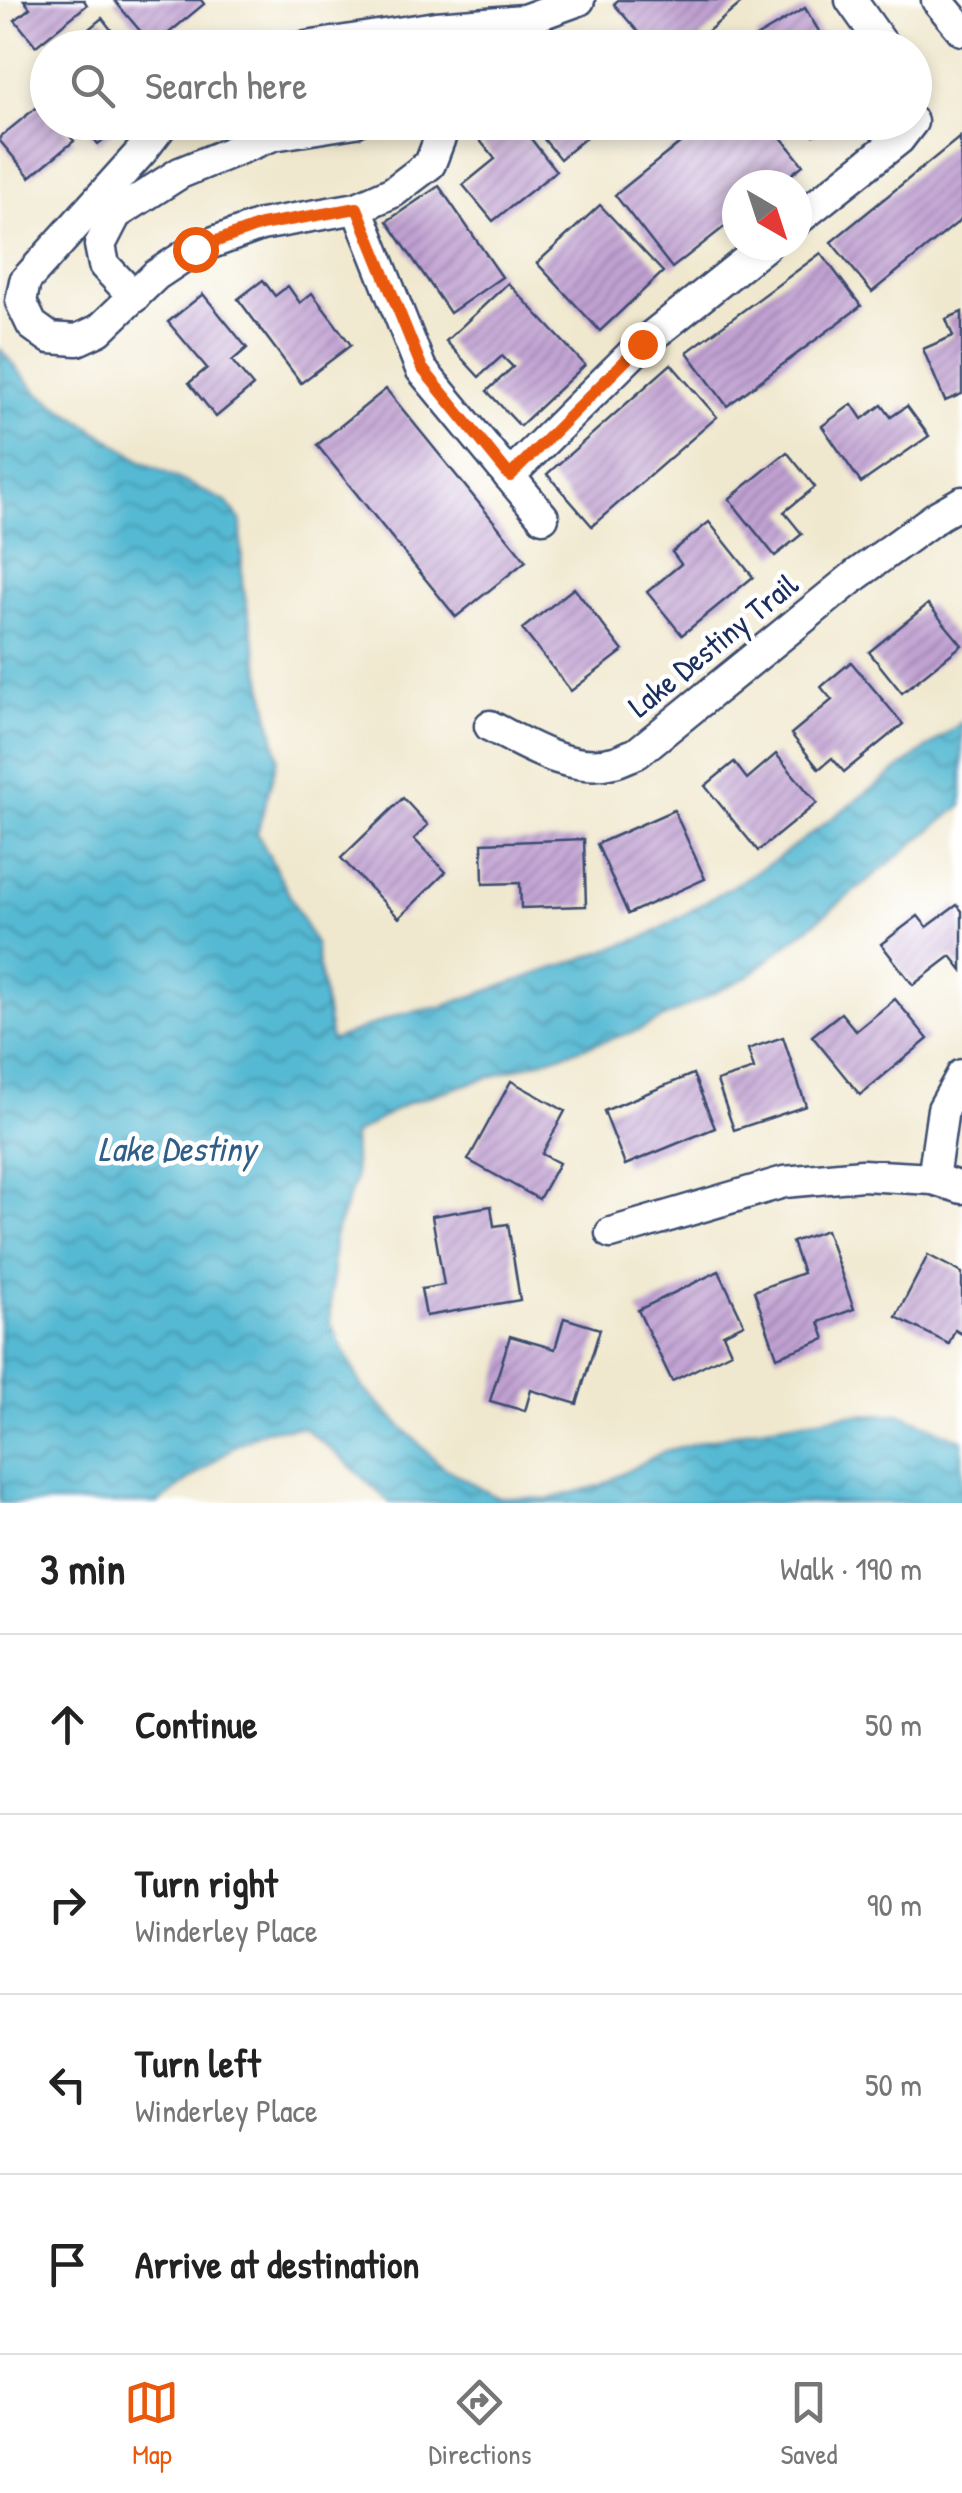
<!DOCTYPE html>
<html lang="en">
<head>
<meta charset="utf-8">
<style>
	:root { --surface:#fff; --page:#f2f2f2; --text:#222; --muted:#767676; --line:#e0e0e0; --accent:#ea580c }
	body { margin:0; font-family:"Patrick Hand",sans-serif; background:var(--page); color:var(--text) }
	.compass { position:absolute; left:722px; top:170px; width:90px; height:90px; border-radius:50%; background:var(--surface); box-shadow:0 5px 15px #0003; rotate:141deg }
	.stop { position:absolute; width:30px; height:30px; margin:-22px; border:8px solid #ea580c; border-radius:50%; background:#fff }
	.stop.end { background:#ea580c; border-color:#fff; box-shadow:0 2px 10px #0008 }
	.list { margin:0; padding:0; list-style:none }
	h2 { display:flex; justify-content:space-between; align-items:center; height:130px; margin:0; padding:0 40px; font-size:42px }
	h2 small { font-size:32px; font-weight:400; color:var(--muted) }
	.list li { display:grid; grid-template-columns:65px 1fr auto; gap:30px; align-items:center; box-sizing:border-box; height:180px; padding:0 40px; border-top:2px solid var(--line) }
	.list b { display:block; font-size:38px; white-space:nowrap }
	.list p { margin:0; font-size:32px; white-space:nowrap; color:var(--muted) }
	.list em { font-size:32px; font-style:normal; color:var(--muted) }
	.icon { flex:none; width:55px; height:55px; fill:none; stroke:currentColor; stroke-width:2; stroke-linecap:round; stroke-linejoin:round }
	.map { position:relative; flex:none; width:962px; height:1503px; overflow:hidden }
	.search { position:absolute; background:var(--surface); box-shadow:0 5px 15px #0003; left:30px; right:30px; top:30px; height:110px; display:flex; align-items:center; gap:25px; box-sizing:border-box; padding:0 35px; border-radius:55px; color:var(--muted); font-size:38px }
	.sheet { height:850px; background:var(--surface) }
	nav { display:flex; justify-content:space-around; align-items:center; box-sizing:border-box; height:140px; border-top:2px solid var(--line); background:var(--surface); font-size:28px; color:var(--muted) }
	nav a { display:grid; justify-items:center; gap:5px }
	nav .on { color:var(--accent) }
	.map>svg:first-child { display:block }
</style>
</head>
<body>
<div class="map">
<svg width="962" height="1503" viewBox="0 0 962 1503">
	<defs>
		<pattern id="water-waves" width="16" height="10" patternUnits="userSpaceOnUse" patternTransform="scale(2.5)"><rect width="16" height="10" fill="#55b9d3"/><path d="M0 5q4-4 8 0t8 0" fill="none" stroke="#4697ae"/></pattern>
		<pattern id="building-hatch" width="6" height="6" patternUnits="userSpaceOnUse" patternTransform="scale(2.5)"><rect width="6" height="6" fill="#c1a1d2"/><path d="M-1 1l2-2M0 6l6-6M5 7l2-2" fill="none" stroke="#9c84ae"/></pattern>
	</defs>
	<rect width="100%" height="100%" fill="#fff"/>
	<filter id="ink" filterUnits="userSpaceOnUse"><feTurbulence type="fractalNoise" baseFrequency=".01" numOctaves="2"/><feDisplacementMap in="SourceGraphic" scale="20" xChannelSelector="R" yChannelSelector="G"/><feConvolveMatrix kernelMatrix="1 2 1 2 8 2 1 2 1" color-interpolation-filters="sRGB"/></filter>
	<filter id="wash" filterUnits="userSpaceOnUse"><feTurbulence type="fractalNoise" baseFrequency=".0048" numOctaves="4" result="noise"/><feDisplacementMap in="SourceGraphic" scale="40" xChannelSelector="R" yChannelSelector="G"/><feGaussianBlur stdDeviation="2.25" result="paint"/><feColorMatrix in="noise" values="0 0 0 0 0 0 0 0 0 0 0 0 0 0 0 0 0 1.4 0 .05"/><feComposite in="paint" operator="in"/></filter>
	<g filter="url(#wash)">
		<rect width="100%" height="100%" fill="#f0e8ce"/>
		<path fill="url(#water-waves)" stroke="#387498" stroke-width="2.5" d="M0,349L37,392L142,461L226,502L241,521L242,582L278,757L257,833L315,944L331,1041L401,1014L441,1007L650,935L774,861L962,722V805L747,977L639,1030L407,1103L353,1135L355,1180L334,1236L330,1323L363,1388L440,1465L496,1497L550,1499L599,1486L665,1451L753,1429L844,1415L901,1414L962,1440V1503H390L344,1460L303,1427L265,1430L233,1447L158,1503H0Z"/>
		<g id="blocks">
			<g fill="url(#building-hatch)">
				<path d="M24,0H84L87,5L36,46L15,20L30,8Z"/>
				<path d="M114,0H201L204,4L153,46Z"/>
				<path d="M618,0H745L700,38L708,48H652L614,4Z"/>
				<path d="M805,8L829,48H762L756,37Z"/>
				<path d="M102,18L125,48H66Z"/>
				<path d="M43,102L48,108V122H59L74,141L30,177L0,141V137Z"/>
				<path d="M81,122H125L98,144Z"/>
				<path d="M474,122H518L556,171L493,221L463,185L495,159L469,127Z"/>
				<path d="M530,122H605L560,159Z"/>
				<path d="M706,122H769L803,165L778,185H737V217L672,268L615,195Z"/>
				<path d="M806,122H834L814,135Z"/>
				<path d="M960,137L962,219L872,292L831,242Z"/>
				<path d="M439,186L502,277L450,313L387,221Z"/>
				<path d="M600,205L663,272L600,331L537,263Z"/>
				<path d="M821,253L861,306L727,406L687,352Z"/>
				<path d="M263,280L275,296L288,286L300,303L312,293L351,345L301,383L238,299Z"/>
				<path d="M508,283L585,365L520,426L487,391L513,367L502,356L479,377L446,341Z"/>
				<path d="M203,294L247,348L232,361L253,386L216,417L189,383L207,368L168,322Z"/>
				<path d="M962,312V394L945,401L923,349L953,336L946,319Z"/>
				<path d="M671,364L717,417L592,526L547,474Z"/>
				<path d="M386,389L526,561L456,617L317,445Z"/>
				<path d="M852,404L862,419L882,405L891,417L907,406L929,436L861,483L822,426Z"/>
				<path d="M787,452L815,487L784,512L802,534L775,556L729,499Z"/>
				<path d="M709,522L753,577L682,635L647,592L681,564L672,552Z"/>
				<path d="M574,588L623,651L571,691L522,629Z"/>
				<path d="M928,604L962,645L902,693L869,652Z"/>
				<path d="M851,662L903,724L844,772L832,758L819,769L791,734L832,700L821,687Z"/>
				<path d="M776,754L817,803L758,851L705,786L734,762L747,779Z"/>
				<path d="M403,798L428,825L414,839L446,872L399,918L341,858Z"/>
				<path d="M674,810L705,879L628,914L597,844Z"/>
				<path d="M584,839L586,906L521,908L520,883L483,884L482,843Z"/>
				<path d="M957,905L962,911V970L951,956L913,985L881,944L918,916L927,927Z"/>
				<path d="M895,999L928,1039L860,1095L812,1036L841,1013L856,1031Z"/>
				<path d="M783,1037L806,1106L734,1130L717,1081L754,1069L748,1049Z"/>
				<path d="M693,1074L715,1128L625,1165L604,1111Z"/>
				<path d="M511,1081L565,1111L542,1154L559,1163L539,1199L468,1160Z"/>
				<path d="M491,1206L494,1226L508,1224L520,1300L426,1316L421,1289L444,1285L432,1216Z"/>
				<path d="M826,1230L854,1309L819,1322L825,1339L777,1357L754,1291L803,1273L792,1242Z"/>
				<path d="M928,1255L962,1273V1334L955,1330L949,1344L896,1317Z"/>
				<path d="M719,1271L744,1324L723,1334L731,1352L672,1381L638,1310Z"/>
				<path d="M564,1318L600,1329L577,1404L531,1390L525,1411L490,1401L510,1336L555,1349Z"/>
			</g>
		</g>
	</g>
	<g filter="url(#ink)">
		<use href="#blocks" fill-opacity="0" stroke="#3b4b6f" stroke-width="2.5"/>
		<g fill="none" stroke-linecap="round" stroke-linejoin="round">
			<defs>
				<g id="minor">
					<path d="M851,0L885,48"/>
					<path d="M937,0L962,30"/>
					<path d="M300,48L436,27L524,20L579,0"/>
					<path d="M164,122L141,152L25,281L21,302L32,325L50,338L77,340L99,330L156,275L195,249L261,225L357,208L393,192L430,164L446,122"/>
					<path d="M357,208L421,369L543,517"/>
					<path d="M797,220L899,139L912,122"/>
					<path d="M134,297L104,265L100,245L116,214L180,173L273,135L355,122"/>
					<path d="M509,476L642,344L766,245"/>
					<path d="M490,726C527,745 570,773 614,762C621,760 629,756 637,753L856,575L939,515L962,502"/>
					<path d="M933,1179L943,1109L962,1075"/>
					<path d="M611,1233L784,1182L862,1175L933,1179L962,1188"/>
				</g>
			</defs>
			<use href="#minor" stroke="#3b4b6f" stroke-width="35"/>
			<use href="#minor" stroke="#fff" stroke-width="30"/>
		</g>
	</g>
	<g fill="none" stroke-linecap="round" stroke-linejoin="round" filter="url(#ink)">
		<path stroke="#ea580c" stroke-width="12" d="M195,249L261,225L357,208L422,368L510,476L642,344"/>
	</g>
	<g text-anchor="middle" stroke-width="9" stroke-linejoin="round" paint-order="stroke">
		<g font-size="32" fill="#1b2f5e" stroke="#fff">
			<text transform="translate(713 645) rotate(-39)" y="11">Lake Destiny Trail</text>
		</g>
		<g font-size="35" font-style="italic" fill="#2f5f87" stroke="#fff">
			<text x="177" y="1161">Lake Destiny</text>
		</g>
	</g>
</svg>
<svg class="compass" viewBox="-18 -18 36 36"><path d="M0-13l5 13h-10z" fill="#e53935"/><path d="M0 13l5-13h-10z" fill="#767676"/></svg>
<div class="stop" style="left:195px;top:249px"></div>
<div class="stop end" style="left:642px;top:344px"></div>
<div class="search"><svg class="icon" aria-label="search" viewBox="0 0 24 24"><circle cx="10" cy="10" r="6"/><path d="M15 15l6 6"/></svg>Search here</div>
</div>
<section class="sheet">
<h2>3 min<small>Walk · 190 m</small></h2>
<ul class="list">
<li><svg class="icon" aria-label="ahead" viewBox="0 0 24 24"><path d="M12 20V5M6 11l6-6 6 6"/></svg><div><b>Continue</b></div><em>50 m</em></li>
<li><svg class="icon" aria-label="right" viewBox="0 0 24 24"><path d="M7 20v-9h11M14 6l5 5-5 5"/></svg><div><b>Turn right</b><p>Winderley Place</p></div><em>90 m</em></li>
<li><svg class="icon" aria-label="left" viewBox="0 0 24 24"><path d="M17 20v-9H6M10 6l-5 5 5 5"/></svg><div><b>Turn left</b><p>Winderley Place</p></div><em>50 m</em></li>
<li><svg class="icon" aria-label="arrive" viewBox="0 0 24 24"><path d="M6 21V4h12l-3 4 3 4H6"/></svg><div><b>Arrive at destination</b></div></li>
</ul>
</section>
<nav>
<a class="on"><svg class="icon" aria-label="map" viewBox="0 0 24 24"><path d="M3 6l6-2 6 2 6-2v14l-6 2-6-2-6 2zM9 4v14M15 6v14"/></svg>Map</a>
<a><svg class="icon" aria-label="directions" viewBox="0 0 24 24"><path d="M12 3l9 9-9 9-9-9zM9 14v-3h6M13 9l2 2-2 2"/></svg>Directions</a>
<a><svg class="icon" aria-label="saved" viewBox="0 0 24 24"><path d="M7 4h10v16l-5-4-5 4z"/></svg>Saved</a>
</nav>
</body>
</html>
